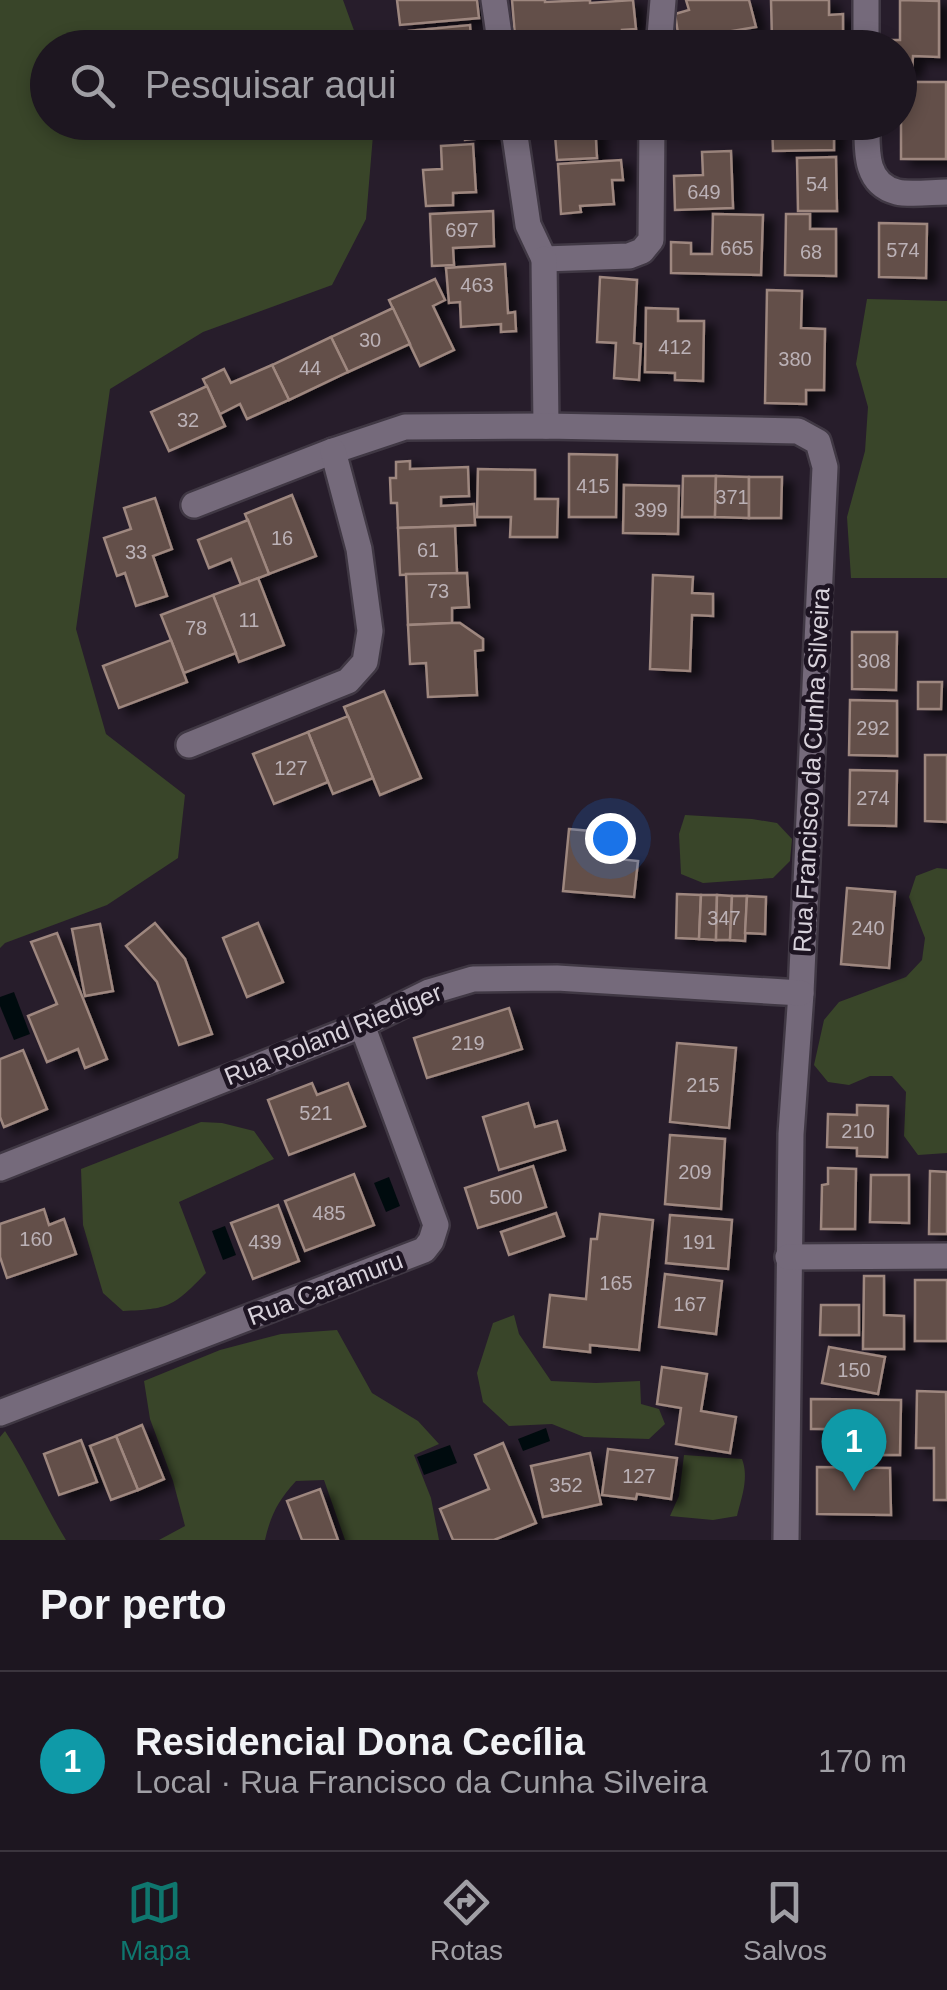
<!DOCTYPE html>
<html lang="pt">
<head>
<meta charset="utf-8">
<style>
	:root { --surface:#1d1620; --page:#251f29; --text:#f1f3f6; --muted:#a09fa5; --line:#3b353e; --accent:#0f766e }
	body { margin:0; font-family:Helvetica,sans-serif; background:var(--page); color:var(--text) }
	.you { position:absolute; left:610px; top:838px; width:35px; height:35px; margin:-25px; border:8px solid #fff; border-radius:50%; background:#1a73e8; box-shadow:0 0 0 15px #1a73e833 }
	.badge { display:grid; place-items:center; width:65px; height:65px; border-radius:50%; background:var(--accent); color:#fff; font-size:32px; font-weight:700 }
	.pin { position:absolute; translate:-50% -82px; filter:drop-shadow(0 2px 5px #0008) }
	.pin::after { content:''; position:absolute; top:52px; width:35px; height:30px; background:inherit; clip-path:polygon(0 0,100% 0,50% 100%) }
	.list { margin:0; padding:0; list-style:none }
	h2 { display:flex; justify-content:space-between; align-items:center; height:130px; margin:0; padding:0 40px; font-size:42px }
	h2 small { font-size:32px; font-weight:400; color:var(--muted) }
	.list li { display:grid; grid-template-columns:65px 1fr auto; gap:30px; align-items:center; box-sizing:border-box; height:180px; padding:0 40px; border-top:2px solid var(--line) }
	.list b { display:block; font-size:38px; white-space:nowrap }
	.list p { margin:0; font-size:32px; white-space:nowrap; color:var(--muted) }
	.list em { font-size:32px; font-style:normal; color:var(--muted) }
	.icon { flex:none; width:55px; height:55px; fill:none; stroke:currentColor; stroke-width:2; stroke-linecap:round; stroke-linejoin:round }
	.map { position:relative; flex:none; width:947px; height:1540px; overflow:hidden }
	.search { position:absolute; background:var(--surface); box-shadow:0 5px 15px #0003; left:30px; right:30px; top:30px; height:110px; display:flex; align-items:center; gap:25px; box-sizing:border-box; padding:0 35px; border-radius:55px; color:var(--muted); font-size:38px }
	.sheet { height:310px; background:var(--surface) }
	nav { display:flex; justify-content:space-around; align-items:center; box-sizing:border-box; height:140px; border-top:2px solid var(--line); background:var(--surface); font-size:28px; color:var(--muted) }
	nav a { display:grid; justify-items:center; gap:5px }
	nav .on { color:var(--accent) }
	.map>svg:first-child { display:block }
</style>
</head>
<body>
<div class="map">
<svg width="947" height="1540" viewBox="0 0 947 1540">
	<defs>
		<filter id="shadow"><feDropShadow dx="10" dy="5.5" stdDeviation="5" flood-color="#0009"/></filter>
	</defs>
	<rect width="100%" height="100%" fill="#271d2b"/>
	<g fill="#394529">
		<path d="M0,0H343L360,47L48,48V122L374,123L366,219L332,285L203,332L110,389L76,629L106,734L185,795L178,858L107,905L5,943L0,948Z"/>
		<path d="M867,299L947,301V578H851L847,517L865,451L868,407L856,364Z"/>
		<path d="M685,815L752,819L777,823L792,839L790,861L773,878L703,883L681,874L679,834Z"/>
		<path d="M937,868L947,869V1153L918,1155L904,1136L906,1092L892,1076H870L849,1085L828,1082L814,1065L824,1020L839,1002L906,977L922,960L925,938L909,897L916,876Z"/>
		<path d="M201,1122L222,1123L254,1131L274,1159L179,1202L206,1273C173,1307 169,1309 123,1311L103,1293L83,1225L81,1169Z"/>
		<path d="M514,1315L519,1334L551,1381L596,1383L640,1381L641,1404L659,1409L665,1424L649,1439L584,1437L552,1424L509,1426L483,1402L477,1373L493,1323Z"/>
		<path d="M337,1330L372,1393L418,1421L439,1444L414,1455L431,1498L439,1540H345L324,1480L296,1481C278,1501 271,1514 265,1540H159L185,1526L173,1481L150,1419L144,1381L220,1350L281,1334Z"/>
		<path d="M5,1431C28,1466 44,1504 66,1540H0V1437Z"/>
		<path d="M684,1455L742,1459C749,1478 742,1496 737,1516L713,1520L670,1516L679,1496Z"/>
	</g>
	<g fill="#000b0e">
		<path d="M14,992L30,1034L14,1040L0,1006V997Z"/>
		<path d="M389,1177L400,1206L386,1212L374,1183Z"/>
		<path d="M225,1226L236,1255L223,1260L212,1231Z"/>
		<path d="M546,1428L550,1441L523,1451L518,1439Z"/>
		<path d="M450,1445L457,1463L424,1475L417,1457Z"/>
	</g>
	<g fill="#634f48" stroke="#9e877f" stroke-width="2.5" filter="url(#shadow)">
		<path d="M397,0H477L479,18L400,25Z"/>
		<path d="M512,0H545V2L590,0V3L633,0L636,29L622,30L623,48H516Z"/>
		<path d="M686,0H749L756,27L679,40L675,14L689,10Z"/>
		<path d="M771,0H829V15L843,14V39L772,40Z"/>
		<path d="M900,0L939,1V57L913,56L912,71H900V48H889L890,40H900Z"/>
		<path d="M470,25L472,48H410L409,31Z"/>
		<path d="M745,36L746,48H688L687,40Z"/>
		<path d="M829,39V48H799V40Z"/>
		<rect x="901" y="82" width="45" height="77"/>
		<path d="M463,122H493L494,137L465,140Z"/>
		<path d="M554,122H595L597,158L557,160Z"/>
		<path d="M675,122H732V126L675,130Z"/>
		<path d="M772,122H834V150L773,151Z"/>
		<path d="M473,144L476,192L453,193V205L426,206L423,170L442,169L441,146Z"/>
		<path d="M731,151L733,208L675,210L674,176L703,175L702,152Z"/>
		<path d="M836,157L837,211H798L797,158Z"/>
		<path d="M621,160L623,180H612L614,204L580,206L581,212L561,214L558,164Z"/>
		<path d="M493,211L494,246L453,248L454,265L432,266L430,214Z"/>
		<path d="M713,214L763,215L761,275L671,273V242L691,243V254H712Z"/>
		<path d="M786,214H810V229H836V276L785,275Z"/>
		<path d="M879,223L927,224L926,278L879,277Z"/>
		<path d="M505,264L508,313L515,312L516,331L501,332V324L461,327L460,302L449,303L446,268Z"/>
		<path d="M600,277L637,280L634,343L641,344L639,380L614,378L616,343L597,342Z"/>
		<path d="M435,279L445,300L433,306L454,350L420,366L389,300Z"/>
		<path d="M767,290L802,291L801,328L825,329L824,390H806V404L765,403Z"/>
		<path d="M393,308L410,344L348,372L331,337Z"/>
		<path d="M646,308L678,309V321H704L703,381L675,380V373L645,372Z"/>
		<path d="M331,337L348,372L289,400L272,365Z"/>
		<path d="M272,365L289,400L247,419L240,404L220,414L203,379L224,369L231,383Z"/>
		<path d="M207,386L225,426L169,451L151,412Z"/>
		<path d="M569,454L617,455L616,517H569Z"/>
		<path d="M410,461V469L468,467L469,496L441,497V506L474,504L475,525L398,528L397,503H391L390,478H396V462Z"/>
		<path d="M478,469L535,470V499H558L557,537H510L511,517H477Z"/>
		<path d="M683,476H716L715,517H682Z"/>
		<path d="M716,476L749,477V518L715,517Z"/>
		<path d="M749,477H782L781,518H749Z"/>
		<path d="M624,485L679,486L678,534L623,533Z"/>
		<path d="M292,495L316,556L269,574L245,514Z"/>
		<path d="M155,498L172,549L153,556L167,596L136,606L125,573L117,576L104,538L131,529L124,508Z"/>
		<path d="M248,520L269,574L241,585L231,559L209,568L198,540Z"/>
		<path d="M455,526L457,573L400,575L398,528Z"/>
		<path d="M467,573L469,607L452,608V623L408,625L406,574Z"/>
		<path d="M653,575L693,577L692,593L713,594V616L692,615L690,671L650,669Z"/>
		<path d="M258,578L284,645L239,662L213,595Z"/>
		<path d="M213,595L236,653L184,673L161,615Z"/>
		<path d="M452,623H460L483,639V650L475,651L477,695L428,697L426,663L410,664L408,625Z"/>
		<path d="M852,632H897L896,690L852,689Z"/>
		<path d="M171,640L187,682L119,708L103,666Z"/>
		<path d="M918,682H942L941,709H918Z"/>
		<path d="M384,691L421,778L380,795L344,707Z"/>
		<path d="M850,700L897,701V756L849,755Z"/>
		<path d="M348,716L373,778L333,794L308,732Z"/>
		<path d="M308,732L328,782L274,804L253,754Z"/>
		<path d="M925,755H947V822L925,821Z"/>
		<path d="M850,770L897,771L896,826L849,825Z"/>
		<path d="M569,829L612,833L609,858L638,861L634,897L563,891Z"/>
		<path d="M847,888L895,892L889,968L841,964Z"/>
		<path d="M677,894L701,895L699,939L676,938Z"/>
		<path d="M701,895H717L716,940L699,939Z"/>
		<path d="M717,895L732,896L730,940H716Z"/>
		<path d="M732,896H747L745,941L730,940Z"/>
		<path d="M747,896L766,897L765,934L745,933Z"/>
		<path d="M155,923L185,959L212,1034L179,1045L157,982L126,946Z"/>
		<path d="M258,923L283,982L247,997L223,938Z"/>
		<path d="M100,924L113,991L85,996L72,929Z"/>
		<path d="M57,933L107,1059L85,1068L78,1049L47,1062L28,1016L57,1004L31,942Z"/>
		<path d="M509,1008L522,1049L427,1078L414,1038Z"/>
		<path d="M677,1043L736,1048L729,1128L670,1122Z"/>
		<path d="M23,1050L47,1109L4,1127L0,1117V1059Z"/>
		<path d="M312,1083L317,1095L348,1083L365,1126L289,1155L268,1100Z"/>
		<path d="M528,1103L535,1127L557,1121L565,1150L499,1170L483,1117Z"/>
		<path d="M857,1105L888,1106L887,1157L857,1156V1148L827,1147L828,1114L857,1115Z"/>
		<path d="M670,1135L725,1139L721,1209L665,1204Z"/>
		<path d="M533,1166L546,1207L478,1228L465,1188Z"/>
		<path d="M828,1168L856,1169L855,1229H821L822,1185L828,1184Z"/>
		<path d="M930,1171L947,1172V1234H929Z"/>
		<path d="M354,1174L374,1225L305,1251L285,1201Z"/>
		<path d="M871,1175H909V1223L870,1222Z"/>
		<path d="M278,1205L299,1261L253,1279L231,1223Z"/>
		<path d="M44,1209L49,1225L64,1219L76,1254L7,1278L0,1257V1224Z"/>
		<path d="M556,1213L564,1236L509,1255L501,1232Z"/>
		<path d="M600,1214L653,1220L639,1350L590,1345V1352L544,1347L550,1295L586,1299L591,1239H597Z"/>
		<path d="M670,1215L732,1220L728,1269L666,1263Z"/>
		<path d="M665,1274L722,1281L716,1334L659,1327Z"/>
		<path d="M864,1276H884V1315L904,1316V1349H863Z"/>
		<rect x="915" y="1280" width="32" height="61"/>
		<path d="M821,1305H859V1335H820Z"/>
		<path d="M829,1347L885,1357L878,1394L822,1383Z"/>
		<path d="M662,1367L707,1374L701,1411L736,1417L730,1453L676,1444L681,1408L657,1404Z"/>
		<path d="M917,1391L946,1392L947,1500H934V1448H916Z"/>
		<path d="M811,1399L901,1400L900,1455H854V1429H811Z"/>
		<path d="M142,1425L164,1479L138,1490L116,1436Z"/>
		<path d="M116,1436L138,1490L111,1500L90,1446Z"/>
		<path d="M81,1440L97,1482L59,1495L44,1454Z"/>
		<path d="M503,1443L536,1523L494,1540H453L440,1509L489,1489L475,1455Z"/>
		<path d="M608,1449L677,1458L671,1499L637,1494L636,1499L602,1495Z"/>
		<path d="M590,1453L601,1504L543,1517L531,1466Z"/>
		<path d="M817,1467L890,1468L891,1515L817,1514Z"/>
		<path d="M320,1489L338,1540H302L287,1501Z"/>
	</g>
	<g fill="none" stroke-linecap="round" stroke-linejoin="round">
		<defs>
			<g id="street">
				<path d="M494,0L501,48"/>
				<path d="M866,0V48"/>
				<path d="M659,48L663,0"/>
				<path d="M513,122L528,225L544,259L629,256L642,251L651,240L652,122"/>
				<path d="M867,122C867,149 864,184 897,192C909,195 933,192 947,192"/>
				<path d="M544,259L546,426"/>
				<path d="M194,505L333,451L405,427L546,426L798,431L818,442L825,467L801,993L791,1134L786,1540"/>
				<path d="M189,745L348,681L365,662L370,631L359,549L333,451"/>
				<path d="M0,1168L362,1025L429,992L473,979L557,978L801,993"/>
				<path d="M788,1257L947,1256"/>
				<path d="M0,1413L424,1250L431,1241L436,1225L362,1025"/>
			</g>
		</defs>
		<use href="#street" stroke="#403844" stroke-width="30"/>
		<use href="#street" stroke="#756a7b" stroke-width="25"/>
	</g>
	<g text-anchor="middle" stroke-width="9" stroke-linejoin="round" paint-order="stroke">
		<g font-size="20" fill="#bbb1b6">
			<text x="817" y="191">54</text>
			<text x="704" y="199">649</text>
			<text x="462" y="237">697</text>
			<text x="737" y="255">665</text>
			<text x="903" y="257">574</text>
			<text x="811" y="259">68</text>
			<text x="477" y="292">463</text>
			<text x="370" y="347">30</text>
			<text x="675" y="354">412</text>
			<text x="795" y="366">380</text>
			<text x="310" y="375">44</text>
			<text x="188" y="427">32</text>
			<text x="593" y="493">415</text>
			<text x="732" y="504">371</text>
			<text x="651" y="517">399</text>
			<text x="282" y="545">16</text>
			<text x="428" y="557">61</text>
			<text x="136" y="559">33</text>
			<text x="438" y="598">73</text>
			<text x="249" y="627">11</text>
			<text x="196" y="635">78</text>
			<text x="874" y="668">308</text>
			<text x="873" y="735">292</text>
			<text x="291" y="775">127</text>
			<text x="873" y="805">274</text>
			<text x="724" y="925">347</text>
			<text x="868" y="935">240</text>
			<text x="468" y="1050">219</text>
			<text x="703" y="1092">215</text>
			<text x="316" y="1120">521</text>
			<text x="858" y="1138">210</text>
			<text x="695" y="1179">209</text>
			<text x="506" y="1204">500</text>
			<text x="329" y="1220">485</text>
			<text x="36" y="1246">160</text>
			<text x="265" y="1249">439</text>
			<text x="699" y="1249">191</text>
			<text x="616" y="1290">165</text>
			<text x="690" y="1311">167</text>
			<text x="854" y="1377">150</text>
			<text x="639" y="1483">127</text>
			<text x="566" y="1492">352</text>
		</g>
		<g font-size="25" fill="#d8d2db" stroke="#1d1422">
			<text transform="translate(811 770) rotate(-87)" y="9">Rua Francisco da Cunha Silveira</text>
			<text transform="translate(333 1034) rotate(-22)" y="9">Rua Roland Riediger</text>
			<text transform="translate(325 1288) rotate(-21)" y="9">Rua Caramuru</text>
		</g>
	</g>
</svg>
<div class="you"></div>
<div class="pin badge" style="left:854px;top:1491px;background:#0f9aa8">1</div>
<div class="search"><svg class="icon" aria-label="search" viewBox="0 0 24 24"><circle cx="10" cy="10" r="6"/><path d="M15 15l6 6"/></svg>Pesquisar aqui</div>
</div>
<section class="sheet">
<h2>Por perto<small></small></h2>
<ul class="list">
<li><span class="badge" style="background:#0f9aa8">1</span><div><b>Residencial Dona Cecília</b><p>Local · Rua Francisco da Cunha Silveira</p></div><em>170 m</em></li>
</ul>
</section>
<nav>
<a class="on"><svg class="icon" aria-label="map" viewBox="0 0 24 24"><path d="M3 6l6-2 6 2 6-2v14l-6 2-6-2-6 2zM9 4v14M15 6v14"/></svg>Mapa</a>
<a><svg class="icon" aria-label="directions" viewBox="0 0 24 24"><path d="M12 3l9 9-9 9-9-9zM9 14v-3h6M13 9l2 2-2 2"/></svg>Rotas</a>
<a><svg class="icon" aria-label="saved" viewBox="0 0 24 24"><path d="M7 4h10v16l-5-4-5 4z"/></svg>Salvos</a>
</nav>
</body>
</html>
